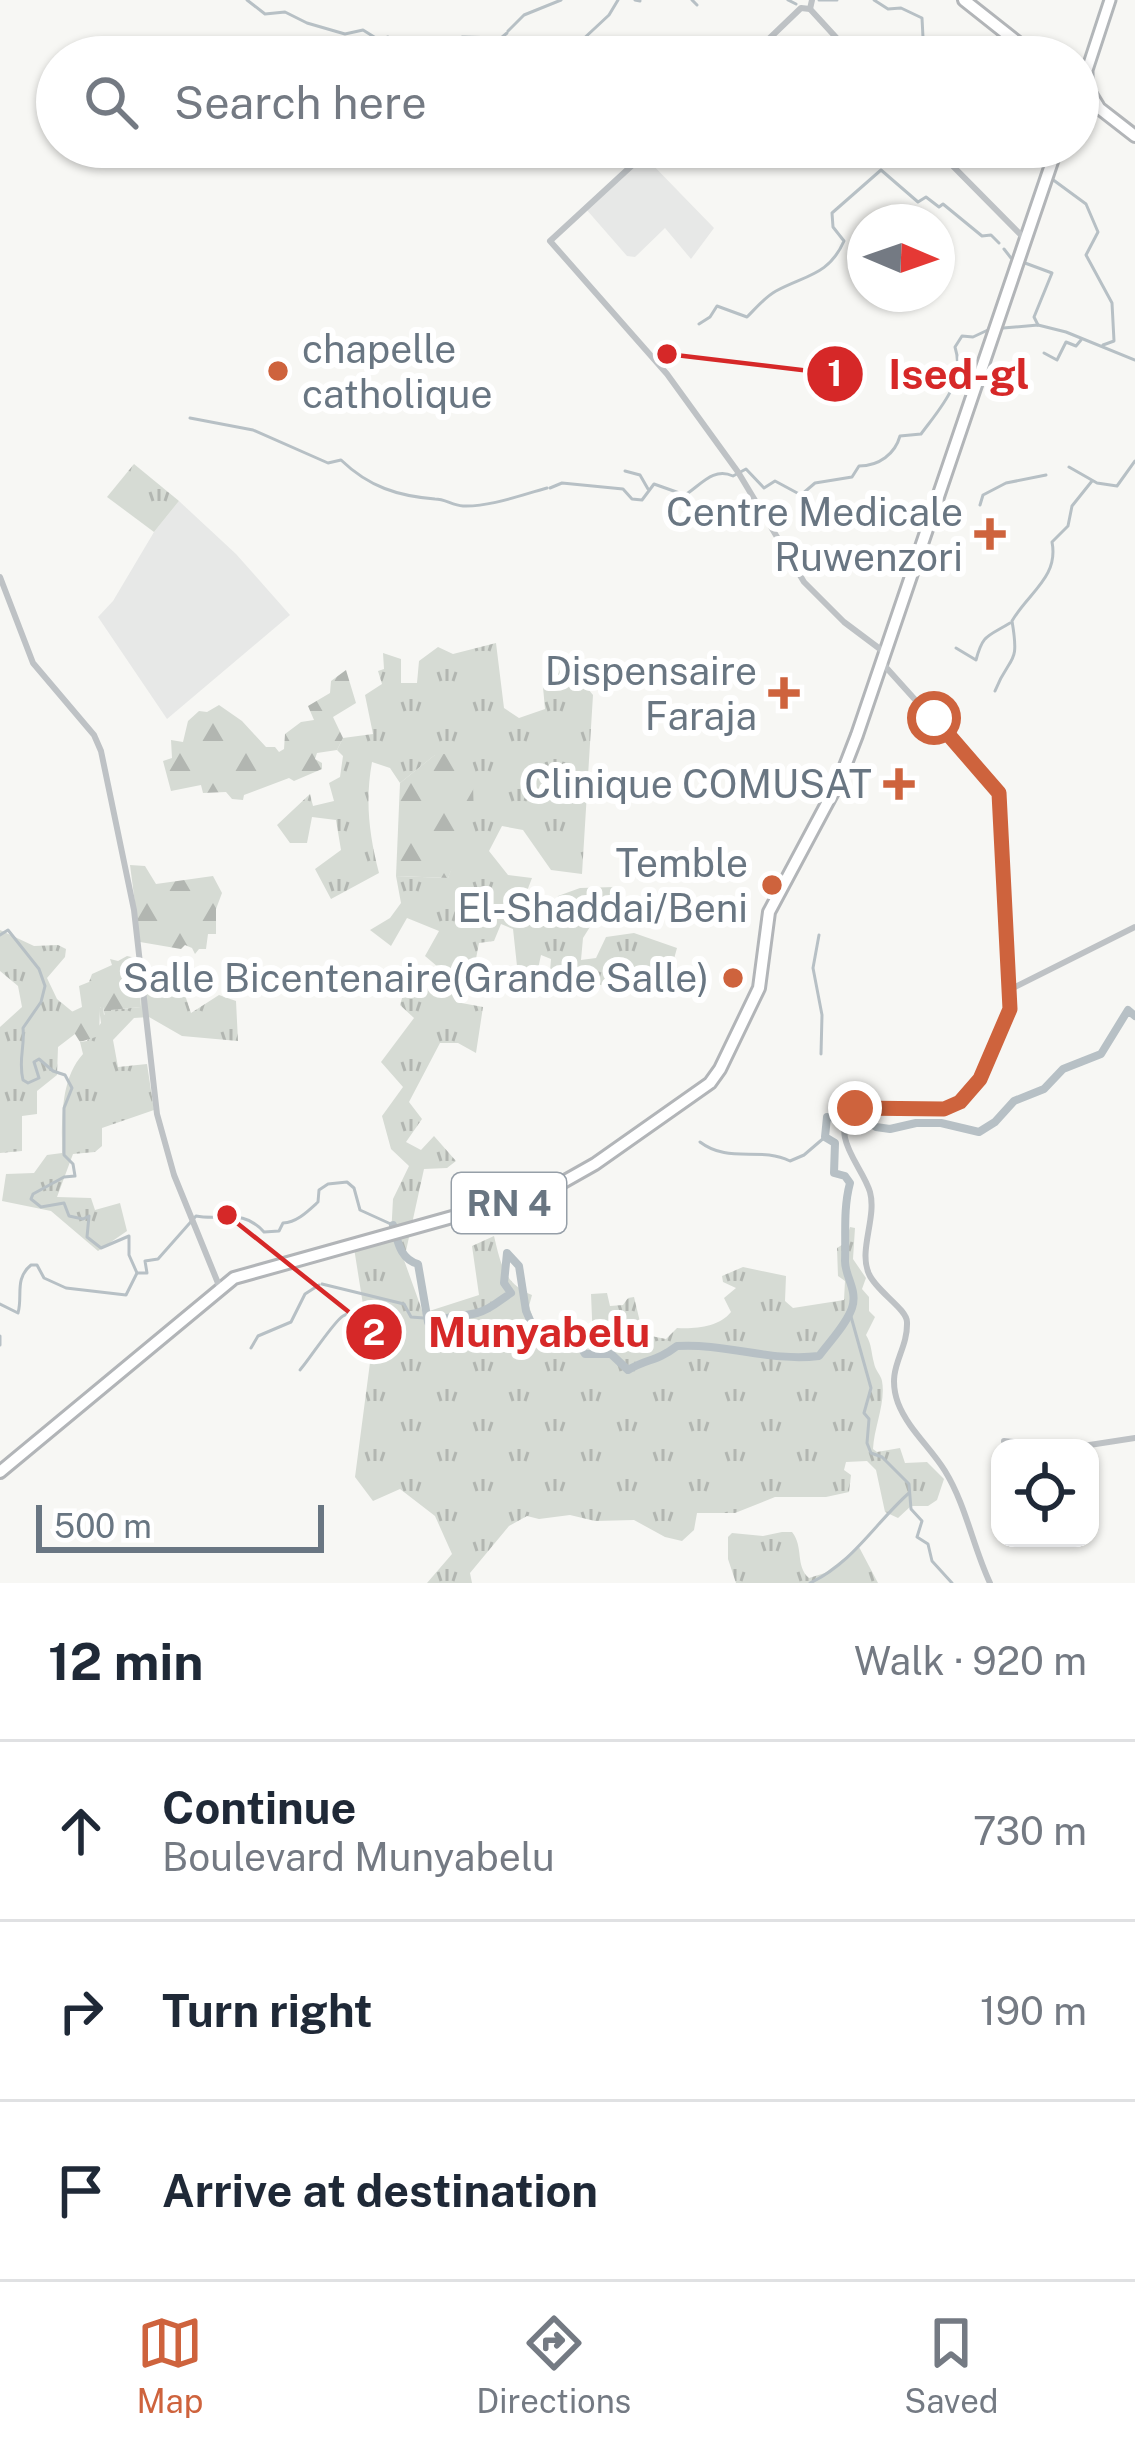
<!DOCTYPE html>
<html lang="en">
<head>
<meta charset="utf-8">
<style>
	:root { --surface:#fff; --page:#f6f6f7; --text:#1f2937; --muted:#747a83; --line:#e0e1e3; --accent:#ce633d }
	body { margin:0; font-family:"Public Sans",sans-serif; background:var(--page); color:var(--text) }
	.controls { position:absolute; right:36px; bottom:36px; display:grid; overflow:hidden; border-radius:24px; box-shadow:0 3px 9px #0004 }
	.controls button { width:108px; height:108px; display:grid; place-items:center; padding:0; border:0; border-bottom:3px solid var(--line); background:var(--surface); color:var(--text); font:60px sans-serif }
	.compass { position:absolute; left:847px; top:204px; width:108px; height:108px; border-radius:50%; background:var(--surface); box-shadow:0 3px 9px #0004; rotate:92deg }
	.scale { position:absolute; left:36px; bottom:30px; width:288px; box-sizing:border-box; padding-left:12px; border:6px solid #697682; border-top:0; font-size:33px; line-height:42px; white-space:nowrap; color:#697682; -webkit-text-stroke:9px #fff; paint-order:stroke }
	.stop { position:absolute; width:36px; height:36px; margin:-27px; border:9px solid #ce633d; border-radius:50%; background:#fff }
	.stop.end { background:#ce633d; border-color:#fff; box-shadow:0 3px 12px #0008 }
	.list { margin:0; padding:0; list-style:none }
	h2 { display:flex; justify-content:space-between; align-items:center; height:156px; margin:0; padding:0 48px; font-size:51px }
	h2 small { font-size:39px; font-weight:400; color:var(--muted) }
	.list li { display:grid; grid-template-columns:78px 1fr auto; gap:36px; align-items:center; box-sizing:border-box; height:180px; padding:0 48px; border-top:3px solid var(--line) }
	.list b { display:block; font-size:45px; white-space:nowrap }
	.list p { margin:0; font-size:39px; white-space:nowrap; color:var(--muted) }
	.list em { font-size:39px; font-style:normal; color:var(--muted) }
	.icon { flex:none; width:66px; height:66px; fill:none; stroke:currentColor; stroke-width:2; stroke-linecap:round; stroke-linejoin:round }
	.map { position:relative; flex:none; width:1135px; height:1583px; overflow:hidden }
	.search { position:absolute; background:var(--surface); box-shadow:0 3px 9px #0004; left:36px; right:36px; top:36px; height:132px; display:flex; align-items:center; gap:30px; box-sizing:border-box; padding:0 42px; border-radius:66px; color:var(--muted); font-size:45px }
	.sheet { height:696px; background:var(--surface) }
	nav { display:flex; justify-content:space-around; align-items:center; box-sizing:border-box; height:168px; border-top:3px solid var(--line); background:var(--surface); font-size:33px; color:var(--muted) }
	nav a { display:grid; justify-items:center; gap:6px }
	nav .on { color:var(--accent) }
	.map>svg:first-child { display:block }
</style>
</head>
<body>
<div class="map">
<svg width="1135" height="1583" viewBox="0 0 1135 1583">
	<defs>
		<pattern id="grass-tufts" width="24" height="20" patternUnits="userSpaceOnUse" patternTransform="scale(3)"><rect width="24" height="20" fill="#d6dbd4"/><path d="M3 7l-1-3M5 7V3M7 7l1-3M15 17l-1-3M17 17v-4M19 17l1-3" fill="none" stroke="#b2b6b1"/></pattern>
		<pattern id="forest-firs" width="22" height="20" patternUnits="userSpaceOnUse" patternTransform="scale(3)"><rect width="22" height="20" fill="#d6dbd4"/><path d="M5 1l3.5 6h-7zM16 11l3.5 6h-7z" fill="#b2b6b1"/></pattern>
	</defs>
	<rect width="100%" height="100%" fill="#f7f7f4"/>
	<g fill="#e7e8e7">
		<path d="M645,157L714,228L691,259L665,228L635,257L627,256L586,209Z"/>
		<path d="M179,501L236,554L290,615L167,719L98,617L113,601L154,532Z"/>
	</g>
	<g fill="url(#grass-tufts)">
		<path d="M134,464L179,501L154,532L107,497Z"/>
		<path d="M496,643L504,708L519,718L545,709L543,687L552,686L560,670L575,673L593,695L582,874L551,870L523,830L502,826L489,851L508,875L532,878L524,899L553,916L558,896L580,888L615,887L583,938L581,960L596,958L606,937L634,933L677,948L667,984L630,968L621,978L577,993L564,986L549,985L551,959L541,955L535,983L524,997L514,996L517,966L513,929L501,924L494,941L479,943L475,964L462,966L456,1002L483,1007L476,1053L458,1043H440L409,1102L422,1119L406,1142L421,1150L434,1136L456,1161L447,1168L424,1169L404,1260L423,1313L479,1295L472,1246L494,1236C501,1265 504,1283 532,1295L529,1306L535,1325L555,1337L569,1336L572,1345L593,1342L591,1294L607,1293L610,1306L623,1305L628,1298L634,1297L640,1322L648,1323L651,1336L666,1339L677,1328C696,1329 719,1327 731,1312L724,1298L736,1288L723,1282L722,1276L743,1267L786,1276L785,1301L793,1308L844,1300L845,1281L838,1276L837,1248L845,1243L850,1227L855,1228L853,1259L866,1278L862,1289L869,1297V1311L875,1317L866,1335C872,1345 871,1352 874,1363C875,1370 881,1375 882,1381C886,1402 874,1427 873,1449L877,1452L900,1448L905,1463L927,1462L944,1479L937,1500L928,1506H911L898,1518L885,1512L876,1470L867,1461L846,1462L844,1470L851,1475L849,1492L826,1497H775L735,1513H697L694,1530L682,1541L665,1537L634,1520L595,1521L570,1515L539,1519L527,1516L509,1526L470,1573L472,1583H427L452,1554L435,1516L400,1489L373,1501L355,1477L371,1355L354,1248L391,1236L393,1199L409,1166L391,1149L382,1116L403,1087L381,1062L414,1018L400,1005L408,978L428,987L438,967L425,956L439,931L407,918L391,946L370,930L390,918L401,903L396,876L448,878L459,847L435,755L400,783L390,768L372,762C365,801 369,834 379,873L331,899L315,869L341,850L336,820L312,817L307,843H290L277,825L310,794L313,806L334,801L329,783L340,777L343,756L337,750L343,738L373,734L365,695L382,684L378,671L384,669L383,653L401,659V683H417L419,661L438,647L453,654Z"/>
		<path d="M0,930L34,946L58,945L66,949L65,957L47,978L57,999L74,1013L69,1030L75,1034L58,1047L57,1075L37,1091V1114L22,1116V1151L0,1153V1027L22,1007L18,986L0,971Z"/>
		<path d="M139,980H180L191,1013L219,995L236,1001L238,1041L182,1036L149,1017L134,1018L113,1040L118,1067L147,1064L154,1110L102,1128V1146L95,1152L73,1154L57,1197L91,1198L95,1210L120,1203L127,1231L98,1251L51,1211L2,1201L6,1174L34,1173L47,1155L62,1153C62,1121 60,1079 83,1054L80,1042L87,1041L101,1023L99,1008L103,1006L104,1015L110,1010L141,1007Z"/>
		<path d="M782,1532H792C804,1547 795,1566 809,1578L825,1573L859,1547L878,1583H736L728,1559V1537L732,1533L763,1536Z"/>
	</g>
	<g fill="url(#forest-firs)">
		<path d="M346,670L356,703L333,717L343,738L337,750L317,753L315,759L322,763V769L294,781L289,778L244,795L243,800L232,799L226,792L203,793L201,785L171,791L163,761L172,758L171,740L183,742L188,721L199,711L207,712L219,705L242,721L266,747H275L279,752L284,749L285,734L301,722L314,720L308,706L330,693L331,681Z"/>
		<path d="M436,754H472L474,817L448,878L396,876L400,783Z"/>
		<path d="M130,865L145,866L156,884L213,876L222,893L216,909V934H208L206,949H199L195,954L192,948L185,945L181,949L140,942Z"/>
		<path d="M127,956L136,958L141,1007L111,1010V1015L105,1016L103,1007H100L99,1036L80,1042L75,1034L64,1030L65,1015L82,1007L79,986L89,982L92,974L112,965L110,959L118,961Z"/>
	</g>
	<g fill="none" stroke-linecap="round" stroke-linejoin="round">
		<g stroke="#b7c0c5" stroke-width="3">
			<path d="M247,0L265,14L285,12L307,23L345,34L363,30L379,40L388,37L395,49L418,44L438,47"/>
			<path d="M635,0L640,1"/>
			<path d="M692,0L697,5"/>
			<path d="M788,0L796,4"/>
			<path d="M819,0H837"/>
			<path d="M874,0L888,9L901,8L922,18L924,57"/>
			<path d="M508,31L524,15L561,0"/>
			<path d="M440,48L449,50L462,37L501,38L507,33"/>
			<path d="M564,57L609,15L618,0"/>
			<path d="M1020,147L1028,161"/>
			<path d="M1052,179L1086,204L1098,232L1086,255L1112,303L1114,341L1103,345"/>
			<path d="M1004,249L1011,258"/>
			<path d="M1025,263L1052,273L1034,317L1038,325"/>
			<path d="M699,324L710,317L717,306L747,317C756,308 765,297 776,291C806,275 829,275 844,241L833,227L832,213L881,170L918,202L926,197L939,207L943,204L982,236L991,235L999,243"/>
			<path d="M1003,328L1038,325L1066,332L1135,360"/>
			<path d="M1044,353L1057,360L1066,342L1076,346L1081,340"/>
			<path d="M190,418L253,430L328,463L341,460C369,487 398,496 435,499C445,499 452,505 463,506C490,507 521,495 547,488"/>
			<path d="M1069,467L1097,483L1117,486L1135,461"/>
			<path d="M625,471L640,475L648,489"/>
			<path d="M550,488L562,483L623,489L632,499L642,500L654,484L685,495C701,485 713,467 733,476L746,469L764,488L775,481L801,495L815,483L852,477L859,466C879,466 895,454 900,436L921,434C941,407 966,381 955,347L962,336L973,337L990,329"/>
			<path d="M980,505L983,495L1006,483L1046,475"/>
			<path d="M956,648L976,660C983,634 987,637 1010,623"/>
			<path d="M995,691C1010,653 1020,668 1012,621C1028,593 1059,577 1052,542L1068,526L1072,506L1092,481"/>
			<path d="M0,935L8,930L39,969L45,986L41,1002L23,1028C25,1048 18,1060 23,1080L28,1083L39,1078L34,1062L39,1059L53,1071L65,1075L72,1088L64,1108V1155L73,1164L75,1176L64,1177L33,1194L31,1199L41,1207L64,1203L69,1216L83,1219L89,1216L87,1237L101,1248L129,1236V1255L137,1273"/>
			<path d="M819,935L813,968L822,1015L821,1054"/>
			<path d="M700,1142C729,1164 759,1146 790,1161L804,1155L825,1137"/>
			<path d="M322,1284L404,1304L411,1317L424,1318"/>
			<path d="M0,1304L18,1313C23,1296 14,1279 31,1265H37L44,1278L66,1288L126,1295L137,1273H147L145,1261L158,1259L196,1216C222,1221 243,1208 264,1232L279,1231L283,1223C297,1222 307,1212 318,1202L319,1190L328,1184L347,1182L354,1188L360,1210L393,1225"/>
			<path d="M850,1313L871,1388L864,1413L869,1419L867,1443L871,1453L882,1457L909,1484L911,1509L922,1521L917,1537L928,1544L932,1561L952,1583"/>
			<path d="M0,1336V1345"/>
			<path d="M251,1348L258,1336L291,1322L305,1294L319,1285"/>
			<path d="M300,1370C309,1360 334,1321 343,1316C355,1309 368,1309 380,1301"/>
			<path d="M810,1583C853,1563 876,1522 909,1493"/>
		</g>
		<path stroke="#b7c0c5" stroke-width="8" d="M393,1225C398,1242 400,1259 418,1264L428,1322C445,1317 460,1317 477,1313C490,1310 500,1300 511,1293L504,1283L507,1253L519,1266L526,1311L538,1338L579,1344L585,1354H611L628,1370C648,1358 656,1362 677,1346C726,1343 770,1362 819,1356C830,1341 846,1325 852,1308C858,1290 845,1277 845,1261C846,1235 843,1209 850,1183L845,1176L834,1173L835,1143L825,1137L827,1117L863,1118L876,1127L890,1129L916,1123H941L979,1132L995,1122L1014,1101L1044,1089L1063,1069L1101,1054L1128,1010L1135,1016"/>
		<defs>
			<path id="primary" d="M1087,88V70L1110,0"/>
			<g id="trunk">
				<path d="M964,0L1036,57"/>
				<path d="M1078,82L1085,85L1098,106"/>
				<path d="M1081,101L1099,108L1135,136"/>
				<path d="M0,1472L234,1278L549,1190L595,1164L710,1083L720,1069L759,988L769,912L840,779L857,735L1057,147"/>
			</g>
		</defs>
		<use href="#primary" stroke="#b2b6b9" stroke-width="15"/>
		<use href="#trunk" stroke="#b2b5b8" stroke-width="16"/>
		<g stroke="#bec2c5" stroke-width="6">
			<path d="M810,9L854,57"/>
			<path d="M750,57L801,8L810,9L812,0"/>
			<path d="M652,147L550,241L667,374L738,472L804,582L844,622L884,652"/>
			<path d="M934,147L1024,238"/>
			<path d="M0,577L33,663L94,735L101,751L134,910L157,1114L174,1175L220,1288"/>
			<path d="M883,664L999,793L1011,989C1009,1023 983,1104 943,1109C914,1113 884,1106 855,1108C827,1135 862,1165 870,1192C877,1217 858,1251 869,1274C876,1291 907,1309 907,1322C908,1353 885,1367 898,1403C908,1429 931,1448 945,1471C966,1505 973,1547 990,1583"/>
			<path d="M1011,989L1135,927"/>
			<path d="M1004,1441L1070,1448L1135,1438"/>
		</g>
		<use href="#primary" stroke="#fff" stroke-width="9"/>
		<use href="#trunk" stroke="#fff" stroke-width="10"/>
	</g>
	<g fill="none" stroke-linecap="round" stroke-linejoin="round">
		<path stroke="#ce633d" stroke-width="15" d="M855,1108L944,1109L960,1102L980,1079L1010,1009L999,793L934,718"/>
	</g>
	<g fill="#ce633d" stroke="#fff" stroke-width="4.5">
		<circle cx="278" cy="371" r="12"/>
		<path d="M984 516h12v12h12v12h-12v12h-12v-12h-12v-12h12z"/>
		<path d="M778 675h12v12h12v12h-12v12h-12v-12h-12v-12h12z"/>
		<path d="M893 766h12v12h12v12h-12v12h-12v-12h-12v-12h12z"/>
		<circle cx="772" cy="885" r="12"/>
		<circle cx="733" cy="978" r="12"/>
	</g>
	<g text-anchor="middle" stroke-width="12" stroke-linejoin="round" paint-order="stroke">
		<rect fill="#fff" stroke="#969fa8" stroke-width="3" x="452" y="1173" width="114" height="60" rx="9"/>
		<g font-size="36" font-weight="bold" fill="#697682">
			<text x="509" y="1216">RN 4</text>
		</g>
		<g font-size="39" fill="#697682" stroke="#fff" text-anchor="end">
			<text x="302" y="363" text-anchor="start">chapelle<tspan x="302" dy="45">catholique</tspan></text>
			<text x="963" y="526">Centre Medicale<tspan x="963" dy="45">Ruwenzori</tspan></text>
			<text x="757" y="685">Dispensaire<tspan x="757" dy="45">Faraja</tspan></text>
			<text x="872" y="798">Clinique COMUSAT</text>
			<text x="748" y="877">Temble<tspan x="748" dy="45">El-Shaddai/Beni</tspan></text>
			<text x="709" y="992">Salle Bicentenaire(Grande Salle)</text>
		</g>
	</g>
	<path fill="none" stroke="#d62828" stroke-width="4.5" d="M667 354L835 374M227 1215L374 1332"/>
	<g fill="#d62828" stroke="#fff" stroke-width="4.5">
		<circle cx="667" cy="354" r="12"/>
		<circle cx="227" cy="1215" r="12"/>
		<circle cx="835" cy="374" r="30"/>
		<circle cx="374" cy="1332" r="30"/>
	</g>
	<g font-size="36" text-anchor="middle" font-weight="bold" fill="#fff">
		<text x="835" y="386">1</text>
		<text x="374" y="1345">2</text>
	</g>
	<g font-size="42" text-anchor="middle" font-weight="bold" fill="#d62828" stroke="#fff" stroke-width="12" stroke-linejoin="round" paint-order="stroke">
		<text x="959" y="389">Ised-gl</text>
		<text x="539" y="1347">Munyabelu</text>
	</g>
</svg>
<div class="controls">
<button><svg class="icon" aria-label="locate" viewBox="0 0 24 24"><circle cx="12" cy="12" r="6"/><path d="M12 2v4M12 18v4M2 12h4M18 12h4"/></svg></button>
</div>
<svg class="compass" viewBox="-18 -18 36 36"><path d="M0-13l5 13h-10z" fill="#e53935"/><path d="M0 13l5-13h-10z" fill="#747a83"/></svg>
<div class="scale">500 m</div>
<div class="stop" style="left:934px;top:718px"></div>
<div class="stop end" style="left:855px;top:1108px"></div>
<div class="search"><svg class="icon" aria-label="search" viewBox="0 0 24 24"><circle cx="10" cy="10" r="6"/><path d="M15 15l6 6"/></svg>Search here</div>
</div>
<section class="sheet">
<h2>12 min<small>Walk · 920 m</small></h2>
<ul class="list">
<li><svg class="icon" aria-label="ahead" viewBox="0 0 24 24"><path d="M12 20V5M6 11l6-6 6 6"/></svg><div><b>Continue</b><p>Boulevard Munyabelu</p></div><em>730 m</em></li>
<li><svg class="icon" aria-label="right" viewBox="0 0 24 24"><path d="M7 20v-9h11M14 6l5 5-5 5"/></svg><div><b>Turn right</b></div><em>190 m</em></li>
<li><svg class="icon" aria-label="arrive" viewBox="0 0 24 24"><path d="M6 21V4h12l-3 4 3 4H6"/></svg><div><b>Arrive at destination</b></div></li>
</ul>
</section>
<nav>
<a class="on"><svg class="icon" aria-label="map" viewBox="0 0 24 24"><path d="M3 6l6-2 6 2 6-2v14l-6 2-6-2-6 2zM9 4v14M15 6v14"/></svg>Map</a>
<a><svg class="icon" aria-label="directions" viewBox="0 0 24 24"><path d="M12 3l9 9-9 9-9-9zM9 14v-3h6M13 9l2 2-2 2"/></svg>Directions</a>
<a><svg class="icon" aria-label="saved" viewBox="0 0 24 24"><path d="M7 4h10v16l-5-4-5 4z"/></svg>Saved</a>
</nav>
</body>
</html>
